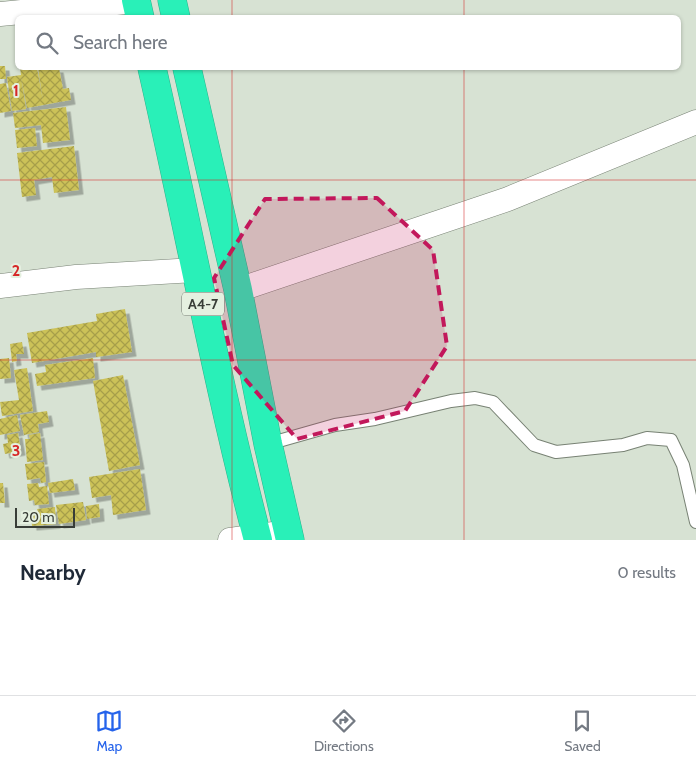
<!DOCTYPE html>
<html lang="en">
<head>
<meta charset="utf-8">
<style>
	:root { --surface:#fff; --page:#f2f2f3; --text:#1f2937; --muted:#747a83; --line:#e0e1e3; --accent:#2563eb }
	body { margin:0; font-family:Cabin,sans-serif; background:var(--page); color:var(--text) }
	.scale { position:absolute; left:15px; bottom:12px; width:60px; box-sizing:border-box; padding-left:5px; border:2px solid #383d37; border-top:0; font-size:14px; line-height:18px; white-space:nowrap; color:#383d37; -webkit-text-stroke:4px #e5f0e0; paint-order:stroke }
	.list { margin:0; padding:0; list-style:none }
	h2 { display:flex; justify-content:space-between; align-items:center; height:65px; margin:0; padding:0 20px; font-size:21px }
	h2 small { font-size:16px; font-weight:400; color:var(--muted) }
	.icon { flex:none; width:28px; height:28px; fill:none; stroke:currentColor; stroke-width:2; stroke-linecap:round; stroke-linejoin:round }
	.map { position:relative; flex:none; width:696px; height:540px; overflow:hidden }
	.search { position:absolute; background:var(--surface); box-shadow:0 1px 4px #0004; left:15px; right:15px; top:15px; height:55px; display:flex; align-items:center; gap:12px; box-sizing:border-box; padding:0 18px; border-radius:8px; color:var(--muted); font-size:19px }
	.sheet { height:155px; background:var(--surface) }
	nav { display:flex; justify-content:space-around; align-items:center; box-sizing:border-box; height:70px; border-top:1px solid var(--line); background:var(--surface); font-size:14px; color:var(--muted) }
	nav a { display:grid; justify-items:center; gap:2px }
	nav .on { color:var(--accent) }
	.map>svg:first-child { display:block }
</style>
</head>
<body>
<div class="map">
<svg width="696" height="540" viewBox="0 0 696 540">
	<defs>
		<pattern id="building-cross-hatch" width="8" height="8" patternUnits="userSpaceOnUse" patternTransform="scale(1.25)"><rect width="8" height="8" fill="#ccc259"/><path d="M0 0l8 8M0 8l8-8" fill="none" stroke="#a79f4a"/></pattern>
		<filter id="shadow"><feDropShadow dx="4.5" dy="4.5" stdDeviation="0" flood-color="#0004"/></filter>
	</defs>
	<rect width="100%" height="100%" fill="#d7e2d3"/>
	<g fill="url(#building-cross-hatch)" filter="url(#shadow)">
		<path d="M0,66H5L6,79H0Z"/>
		<path d="M20,68H37L43,101L38,68H59L63,89L69,88L71,100L65,101L64,95L65,101L27,108L21,77L26,109L12,111L7,77L21,75Z"/>
		<path d="M6,83L11,111L0,113V84Z"/>
		<path d="M66,107L70,140L43,143L41,125L15,128L13,113Z"/>
		<path d="M35,128L37,146L17,148L15,130Z"/>
		<path d="M74,146L79,190L54,193L52,177L34,180L36,195L22,197L17,153Z"/>
		<path d="M125,309L132,352L96,357V352L32,363L27,333L97,321L96,314Z"/>
		<path d="M22,342L24,354H16L17,361L12,362L10,344Z"/>
		<path d="M9,358L11,378L0,379V359Z"/>
		<path d="M93,358L95,378L37,386L35,374L46,372L45,365Z"/>
		<path d="M27,368L33,411L2,416L0,402L19,400L14,370Z"/>
		<path d="M123,375L140,465L109,471L93,381Z"/>
		<path d="M47,411L49,422L38,424L39,432L24,435L20,415Z"/>
		<path d="M17,415L20,431L0,435V419Z"/>
		<path d="M18,433L21,451L5,454L3,444L8,443L7,435Z"/>
		<path d="M40,433L43,460L27,462L25,439H30L29,435Z"/>
		<path d="M44,462L46,482L41,483L40,478L27,480L25,464Z"/>
		<path d="M140,469L146,510L113,515L111,495L92,498L89,477Z"/>
		<path d="M73,479L75,490L50,493L48,483Z"/>
		<path d="M0,483H3L5,503H0Z"/>
		<path d="M38,483L39,487L47,486L49,504L35,505L34,500L29,501L27,484Z"/>
		<path d="M83,502L86,520L59,524L56,505Z"/>
		<path d="M99,504L100,517L87,519L86,506Z"/>
		<path d="M55,507L56,524L32,526L31,513L38,512L37,509Z"/>
	</g>
	<g fill="none" stroke-linecap="round" stroke-linejoin="round">
		<defs>
			<path id="lane" d="M268,444L335,425L375,419L451,401L475,398L493,402L534,445L556,452L623,445L647,438L671,440L683,465L696,522"/>
			<g id="street">
				<path d="M0,14L137,1"/>
				<path d="M0,286L76,277L195,270"/>
				<path d="M238,290L508,199L696,122"/>
				<path d="M230,540L288,532"/>
			</g>
			<g id="highway">
				<path d="M136,0L140,18"/>
				<path d="M172,0L176,18"/>
				<path d="M152,68C188,225 217,384 258,540"/>
				<path d="M187,68L238,290L268,444L290,540"/>
			</g>
		</defs>
		<use href="#lane" stroke="#788274" stroke-width="14"/>
		<use href="#street" stroke="#788274" stroke-width="25"/>
		<use href="#highway" stroke="#2eb18b" stroke-width="29"/>
		<use href="#lane" stroke="#fff" stroke-width="12"/>
		<use href="#street" stroke="#fff" stroke-width="24"/>
		<use href="#highway" stroke="#29f0b8" stroke-width="28"/>
	</g>
	<path fill="#c2185b" fill-opacity="0.2" stroke="#c2185b" stroke-width="4" stroke-dasharray="10 6" stroke-linejoin="round" d="M377,198L433,250L447,346L405,411L297,439L233,365L214,278L265,199Z"/>
	<path fill="none" stroke="#d62828" stroke-width="1" stroke-opacity="0.55" d="M232,0V18M464,0V18M232,68V540M464,68V540M0,180H696M0,360H696"/>
	<g text-anchor="middle" stroke-width="4" stroke-linejoin="round" paint-order="stroke">
		<rect fill="#e5f0e0" stroke="#6c736a" stroke-width="1" x="182" y="292.5" width="42" height="23" rx="4"/>
		<g font-size="14" font-weight="bold" fill="#383d37">
			<text x="203" y="309">A4-7</text>
		</g>
	</g>
	<g font-size="16" text-anchor="middle" font-weight="bold" fill="#d62828" stroke="#e5f0e0" stroke-width="4" stroke-linejoin="round" paint-order="stroke">
		<text x="16" y="96">1</text>
		<text x="16" y="276">2</text>
		<text x="16" y="456">3</text>
	</g>
</svg>
<div class="scale">20 m</div>
<div class="search"><svg class="icon" aria-label="search" viewBox="0 0 24 24"><circle cx="10" cy="10" r="6"/><path d="M15 15l6 6"/></svg>Search here</div>
</div>
<section class="sheet">
<h2>Nearby<small>0 results</small></h2>
<ul class="list">
</ul>
</section>
<nav>
<a class="on"><svg class="icon" aria-label="map" viewBox="0 0 24 24"><path d="M3 6l6-2 6 2 6-2v14l-6 2-6-2-6 2zM9 4v14M15 6v14"/></svg>Map</a>
<a><svg class="icon" aria-label="directions" viewBox="0 0 24 24"><path d="M12 3l9 9-9 9-9-9zM9 14v-3h6M13 9l2 2-2 2"/></svg>Directions</a>
<a><svg class="icon" aria-label="saved" viewBox="0 0 24 24"><path d="M7 4h10v16l-5-4-5 4z"/></svg>Saved</a>
</nav>
</body>
</html>
